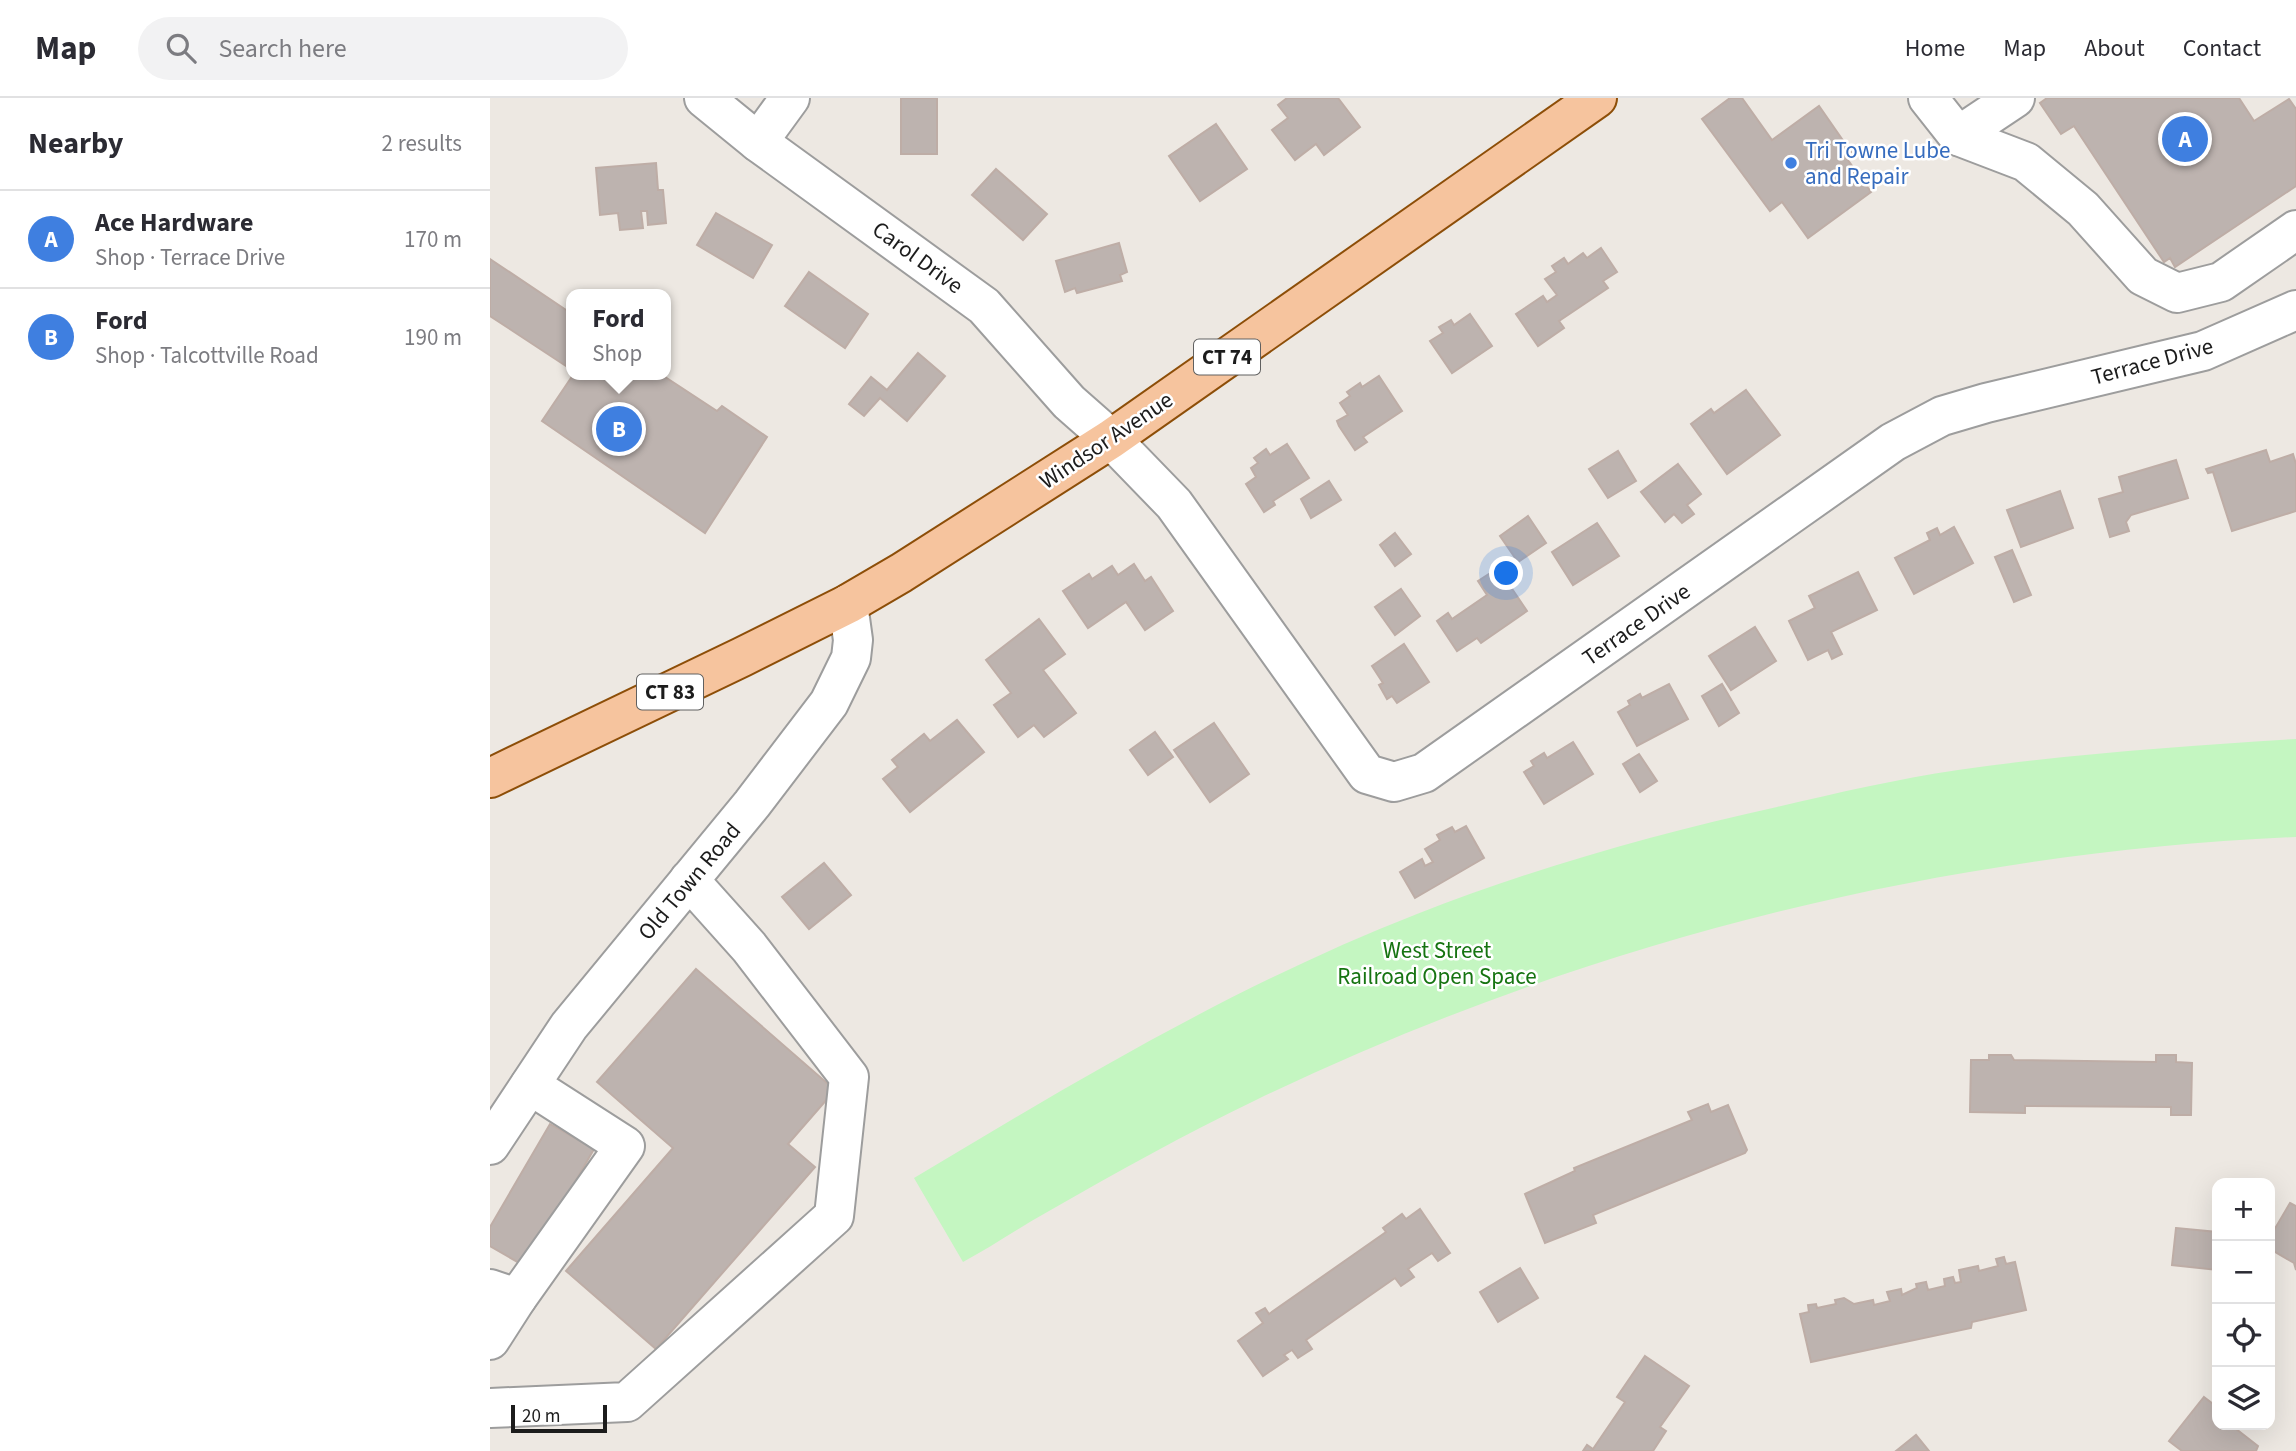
<!DOCTYPE html>
<html lang="en">
<head>
<meta charset="utf-8">
<style>
	:root { --surface:#fff; --page:#f2f2f3; --text:#2b2b33; --muted:#7c7c81; --line:#e1e1e2; --accent:#ea580c }
	body { margin:0; font-family:"Source Sans 3",sans-serif; background:var(--page); color:var(--text) }
	.controls { position:absolute; right:21px; bottom:21px; display:grid; overflow:hidden; border-radius:14px; box-shadow:0 7px 28px #0002 }
	.controls button { width:63px; height:63px; display:grid; place-items:center; padding:0; border:0; border-bottom:2px solid var(--line); background:var(--surface); color:var(--text); font:35px sans-serif }
	.scale { position:absolute; left:21px; bottom:18px; width:96px; box-sizing:border-box; padding-left:7px; border:4px solid #1c1c1c; border-top:0; font-size:19px; line-height:24px; white-space:nowrap; color:#1c1c1c; -webkit-text-stroke:5px #fff; paint-order:stroke }
	.you { position:absolute; left:1017px; top:476px; width:24px; height:24px; margin:-18px; border:5px solid #fff; border-radius:50%; background:#1a73e8; box-shadow:0 0 0 10px #1a73e833 }
	.badge { display:grid; place-items:center; width:46px; height:46px; border-radius:50%; background:var(--accent); color:#fff; font-size:23px; font-weight:700 }
	.pin { position:absolute; translate:-50% -50%; border:4px solid #fff; box-shadow:0 2px 7px #0006 }
	.popup { position:absolute; left:76px; top:191px; width:105px; height:91px; box-sizing:border-box; display:grid; place-content:center; border-radius:14px; background:var(--surface); filter:drop-shadow(0 2px 5px #0005); font-size:23px; white-space:nowrap; color:var(--muted) }
	.popup b { font-size:26px; color:var(--text) }
	.popup::after { content:''; position:absolute; left:50%; top:100%; margin-left:-14px; border:14px solid transparent; border-top-color:var(--surface) }
	.list { margin:0; padding:0; list-style:none }
	h2 { display:flex; justify-content:space-between; align-items:center; height:91px; margin:0; padding:0 28px; font-size:30px }
	h2 small { font-size:23px; font-weight:400; color:var(--muted) }
	.list li { display:grid; grid-template-columns:46px 1fr auto; gap:21px; align-items:center; box-sizing:border-box; height:98px; padding:0 28px; border-top:2px solid var(--line) }
	.list b { display:block; font-size:26px; white-space:nowrap }
	.list p { margin:0; font-size:23px; white-space:nowrap; color:var(--muted) }
	.list em { font-size:23px; font-style:normal; color:var(--muted) }
	.icon { flex:none; width:38px; height:38px; fill:none; stroke:currentColor; stroke-width:2; stroke-linecap:round; stroke-linejoin:round }
	.map { position:relative; flex:none; width:1806px; height:1353px; overflow:hidden }
	header { display:flex; align-items:center; gap:42px; box-sizing:border-box; height:98px; padding:0 35px; background:var(--surface); border-bottom:2px solid var(--line) }
	header strong { font-size:33px }
	nav { display:flex; gap:38px; margin-inline-start:auto; font-size:24px }
	.search { width:490px; height:63px; background:var(--page); display:flex; align-items:center; gap:18px; box-sizing:border-box; padding:0 24px; border-radius:38px; color:var(--muted); font-size:26px }
	main { display:flex }
	aside { flex:1; background:var(--surface) }
	.map>svg:first-child { display:block }
</style>
</head>
<body>
<header>
<strong>Map</strong>
<div class="search"><svg class="icon" aria-label="search" viewBox="0 0 24 24"><circle cx="10" cy="10" r="6"/><path d="M15 15l6 6"/></svg>Search here</div>
<nav><a>Home</a><a>Map</a><a>About</a><a>Contact</a></nav>
</header>
<main>
<aside>
<h2>Nearby<small>2 results</small></h2>
<ul class="list">
<li><span class="badge" style="background:#3f7fe0">A</span><div><b>Ace Hardware</b><p>Shop · Terrace Drive</p></div><em>170 m</em></li>
<li><span class="badge" style="background:#3f7fe0">B</span><div><b>Ford</b><p>Shop · Talcottville Road</p></div><em>190 m</em></li>
</ul>
</aside>
<div class="map">
<svg width="1806" height="1353" viewBox="0 0 1806 1353">
	<rect width="100%" height="100%" fill="#ede8e2"/>
	<path fill="#c4f6c1" d="M1806,641V739C1444,755 1092,845 766,1002C695,1036 627,1074 559,1113C530,1129 503,1148 473,1164L424,1080C587,982 750,885 927,816C1044,770 1165,736 1287,709C1347,695 1407,681 1468,672C1580,656 1693,648 1806,641Z"/>
	<g fill="#bdb3af" stroke="#beada6" stroke-width="2">
		<rect x="411" y="0" width="36" height="56"/>
		<path d="M797,0H848L870,29L834,57L826,46L805,62L782,32L798,20L788,7Z"/>
		<path d="M1240,0H1252L1282,42L1329,8L1361,54L1355,58L1381,94L1318,140L1292,104L1280,113L1212,21Z"/>
		<path d="M1557,0H1749L1764,23L1799,1L1806,11V88L1685,169L1680,160L1674,164L1584,28L1571,36L1550,5Z"/>
		<path d="M726,26L757,71L710,103L679,58Z"/>
		<path d="M166,65L168,92H173L176,125L158,127L157,113H151L153,130L130,132L128,115L110,117L106,70Z"/>
		<path d="M506,71L557,116L533,142L482,97Z"/>
		<path d="M226,115L282,147L263,180L207,147Z"/>
		<path d="M629,145L637,174L630,177L632,183L587,195L585,190L575,194L566,163Z"/>
		<path d="M1111,150L1127,174L1113,183L1118,190L1069,223L1074,230L1048,248L1026,216L1053,198L1057,204L1067,197L1055,181L1066,174L1062,168L1074,160L1078,166L1093,155L1097,160Z"/>
		<path d="M0,161L82,216V272L0,218Z"/>
		<path d="M319,174L378,216L355,250L295,208Z"/>
		<path d="M980,216L1002,248L962,275L940,243L953,235L949,229L961,222L964,227Z"/>
		<path d="M428,255L455,278L417,323L390,300L374,318L359,306L381,279L397,292Z"/>
		<path d="M83,277H172L227,313L232,308L277,339L215,435L52,323Z"/>
		<path d="M889,278L912,313L873,339L877,344L865,352L849,328L847,323L858,317L850,305L860,298L857,294L870,285L872,289Z"/>
		<path d="M1256,292L1290,337L1237,376L1201,326L1221,311L1224,315Z"/>
		<path d="M797,346L819,380L783,403L785,407L774,414L756,386L766,379L761,370L768,365L764,360L776,351L780,357Z"/>
		<path d="M1776,352L1780,364L1803,356L1806,366V413L1742,433L1723,374L1718,375L1716,371Z"/>
		<path d="M1128,353L1146,383L1118,400L1099,371Z"/>
		<path d="M1686,362L1698,400L1641,417L1636,424L1639,433L1620,439L1609,401L1633,394L1629,379Z"/>
		<path d="M1188,366L1211,396L1197,407L1204,416L1192,425L1184,416L1175,424L1151,394Z"/>
		<path d="M839,383L851,402L821,420L811,401Z"/>
		<path d="M1570,393L1583,430L1531,449L1517,412Z"/>
		<path d="M1038,418L1056,445L1028,464L1010,438Z"/>
		<path d="M1107,425L1129,458L1083,487L1062,454Z"/>
		<path d="M1464,429L1483,465L1424,496L1405,460L1440,442L1437,435L1447,430L1450,437Z"/>
		<path d="M905,435L921,456L905,468L890,447Z"/>
		<path d="M1522,452L1541,497L1524,504L1505,459Z"/>
		<path d="M644,466L655,483L661,479L683,513L655,532L636,504L598,530L573,493L599,476L602,481L622,468L628,477Z"/>
		<path d="M1008,470L1037,513L991,545L987,540L967,553L947,523L958,515L962,521L997,497L988,483Z"/>
		<path d="M1368,474L1387,512L1341,534L1352,556L1342,561L1338,552L1318,562L1299,523L1325,510L1319,498Z"/>
		<path d="M911,491L930,518L905,537L885,509Z"/>
		<path d="M549,521L575,556L553,572L586,615L554,639L544,627L528,639L504,607L521,595L496,562Z"/>
		<path d="M1265,529L1286,563L1241,592L1219,558Z"/>
		<path d="M914,546L939,584L907,605L902,598L897,601L889,587L893,585L882,568Z"/>
		<path d="M1179,586L1198,621L1147,648L1128,614L1140,607L1138,603L1150,596L1152,600Z"/>
		<path d="M1232,586L1249,615L1229,628L1212,598Z"/>
		<path d="M467,622L494,654L420,714L393,681L408,669L402,662L434,636L440,643Z"/>
		<path d="M724,625L759,676L720,704L684,652Z"/>
		<path d="M665,634L683,659L658,677L640,652Z"/>
		<path d="M1083,644L1103,676L1054,706L1034,674L1044,668L1041,663L1054,655L1057,660Z"/>
		<path d="M1149,656L1167,683L1150,694L1133,666Z"/>
		<path d="M976,728L994,760L925,800L910,774L932,761L935,768L943,764L935,751L950,742L947,737L962,729L965,734Z"/>
		<path d="M334,765L361,797L319,831L292,799Z"/>
		<path d="M206,871L345,992L298,1046L325,1069L166,1251L76,1173L183,1050L107,984Z"/>
		<path d="M1499,957H1521L1524,962L1666,964V957H1686V964L1702,965L1701,1017H1681V1009L1535,1008V1015L1480,1014L1481,962H1499Z"/>
		<path d="M1218,1006L1221,1014L1238,1007L1257,1052L1255,1055L1103,1117L1106,1125L1055,1145L1035,1096L1085,1073L1084,1070L1202,1022L1198,1014Z"/>
		<path d="M60,1026L104,1051L36,1169L0,1148V1129Z"/>
		<path d="M1800,1105L1806,1108V1172L1804,1165L1780,1151V1139Z"/>
		<path d="M930,1111L960,1155L948,1163L942,1155L918,1171L924,1179L911,1188L905,1180L816,1242L822,1251L808,1260L802,1252L794,1257L798,1261L773,1278L748,1243L773,1225L766,1215L775,1210L779,1216L896,1134L893,1130L912,1116L916,1121Z"/>
		<path d="M1686,1130L1727,1134V1172L1682,1167Z"/>
		<path d="M1514,1159L1516,1166L1525,1164L1536,1212L1482,1224L1481,1230L1321,1264L1310,1216L1319,1214L1318,1207L1326,1206L1327,1210L1346,1206L1345,1202L1354,1200L1364,1206L1383,1202L1384,1207L1400,1203L1397,1194L1411,1191L1412,1197L1427,1190L1426,1186L1436,1184L1438,1192L1455,1188L1454,1181L1463,1179L1465,1185L1471,1184L1469,1172L1488,1168L1489,1173L1508,1168L1506,1161Z"/>
		<path d="M1030,1170L1048,1200L1008,1224L990,1194Z"/>
		<path d="M1155,1258L1199,1288L1170,1329L1176,1333L1163,1353H1093L1097,1347L1103,1351L1135,1304L1127,1299Z"/>
		<path d="M1714,1299L1727,1309V1327H1741L1768,1348L1766,1353H1692L1679,1343Z"/>
		<path d="M1426,1337L1439,1353H1406Z"/>
	</g>
	<g fill="none" stroke-linecap="round" stroke-linejoin="round">
		<defs>
			<g id="minor">
				<path d="M214,0L268,44L494,208L579,304L621,341L684,406L877,676L904,684L934,675L1403,344L1452,318L1496,305L1713,253L1806,212"/>
				<path d="M1438,0L1468,38L1536,64L1593,111L1653,178L1687,195L1731,184L1806,132"/>
				<path d="M1468,38L1525,0"/>
				<path d="M268,44L300,0"/>
				<path d="M0,1047L79,928L262,706L339,605L361,560L363,542L358,506"/>
				<path d="M0,1191L27,1200L0,1242"/>
				<path d="M27,1200L135,1048L40,987"/>
				<path d="M0,1310L137,1304L344,1118L359,979L259,849L199,782"/>
			</g>
			<path id="major" d="M0,680L252,559L358,506L411,475L621,341L1107,0"/>
		</defs>
		<use href="#minor" stroke="#9d9d9d" stroke-width="42"/>
		<use href="#major" stroke="#8d4e08" stroke-width="42"/>
		<use href="#minor" stroke="#fff" stroke-width="38"/>
		<use href="#major" stroke="#f6c49e" stroke-width="38"/>
	</g>
	<circle fill="#3f7fe0" stroke="#fff" stroke-width="2.5" cx="1301" cy="65" r="7"/>
	<g text-anchor="middle" stroke-width="5" stroke-linejoin="round" paint-order="stroke">
		<g fill="#fff" stroke="#606060" stroke-width="2">
			<rect x="704" y="241.5" width="66" height="35" rx="5"/>
			<rect x="147" y="576.5" width="66" height="35" rx="5"/>
		</g>
		<g font-size="21" font-weight="bold" fill="#1c1c1c">
			<text x="737" y="266">CT 74</text>
			<text x="180" y="601">CT 83</text>
		</g>
		<g font-size="23" fill="#366cbe" stroke="#fff" text-anchor="start">
			<text x="1315" y="60">Tri Towne Lube<tspan x="1315" dy="26">and Repair</tspan></text>
		</g>
		<g font-size="23" fill="#1c1c1c" stroke="#fff">
			<text transform="translate(428 159) rotate(36)" y="8">Carol Drive</text>
			<text transform="translate(1662 263) rotate(-15)" y="8">Terrace Drive</text>
			<text transform="translate(616 342) rotate(-34)" y="8">Windsor Avenue</text>
			<text transform="translate(1146 526) rotate(-35)" y="8">Terrace Drive</text>
			<text transform="translate(199 783) rotate(-50)" y="8">Old Town Road</text>
		</g>
		<g font-size="23" fill="#167411" stroke="#fff">
			<text x="947" y="860">West Street<tspan x="947" dy="26">Railroad Open Space</tspan></text>
		</g>
	</g>
</svg>
<div class="controls">
<button>+</button>
<button>−</button>
<button><svg class="icon" aria-label="locate" viewBox="0 0 24 24"><circle cx="12" cy="12" r="6"/><path d="M12 2v4M12 18v4M2 12h4M18 12h4"/></svg></button>
<button><svg class="icon" aria-label="layers" viewBox="0 0 24 24"><path d="M12 4l9 5-9 5-9-5zM3 14l9 5 9-5"/></svg></button>
</div>
<div class="scale">20 m</div>
<div class="you"></div>
<div class="pin badge" style="left:1695px;top:41px;background:#3f7fe0">A</div>
<div class="pin badge" style="left:129px;top:331px;background:#3f7fe0">B</div>
<div class="popup"><b>Ford</b>Shop</div>
</div>
</main>
</body>
</html>
